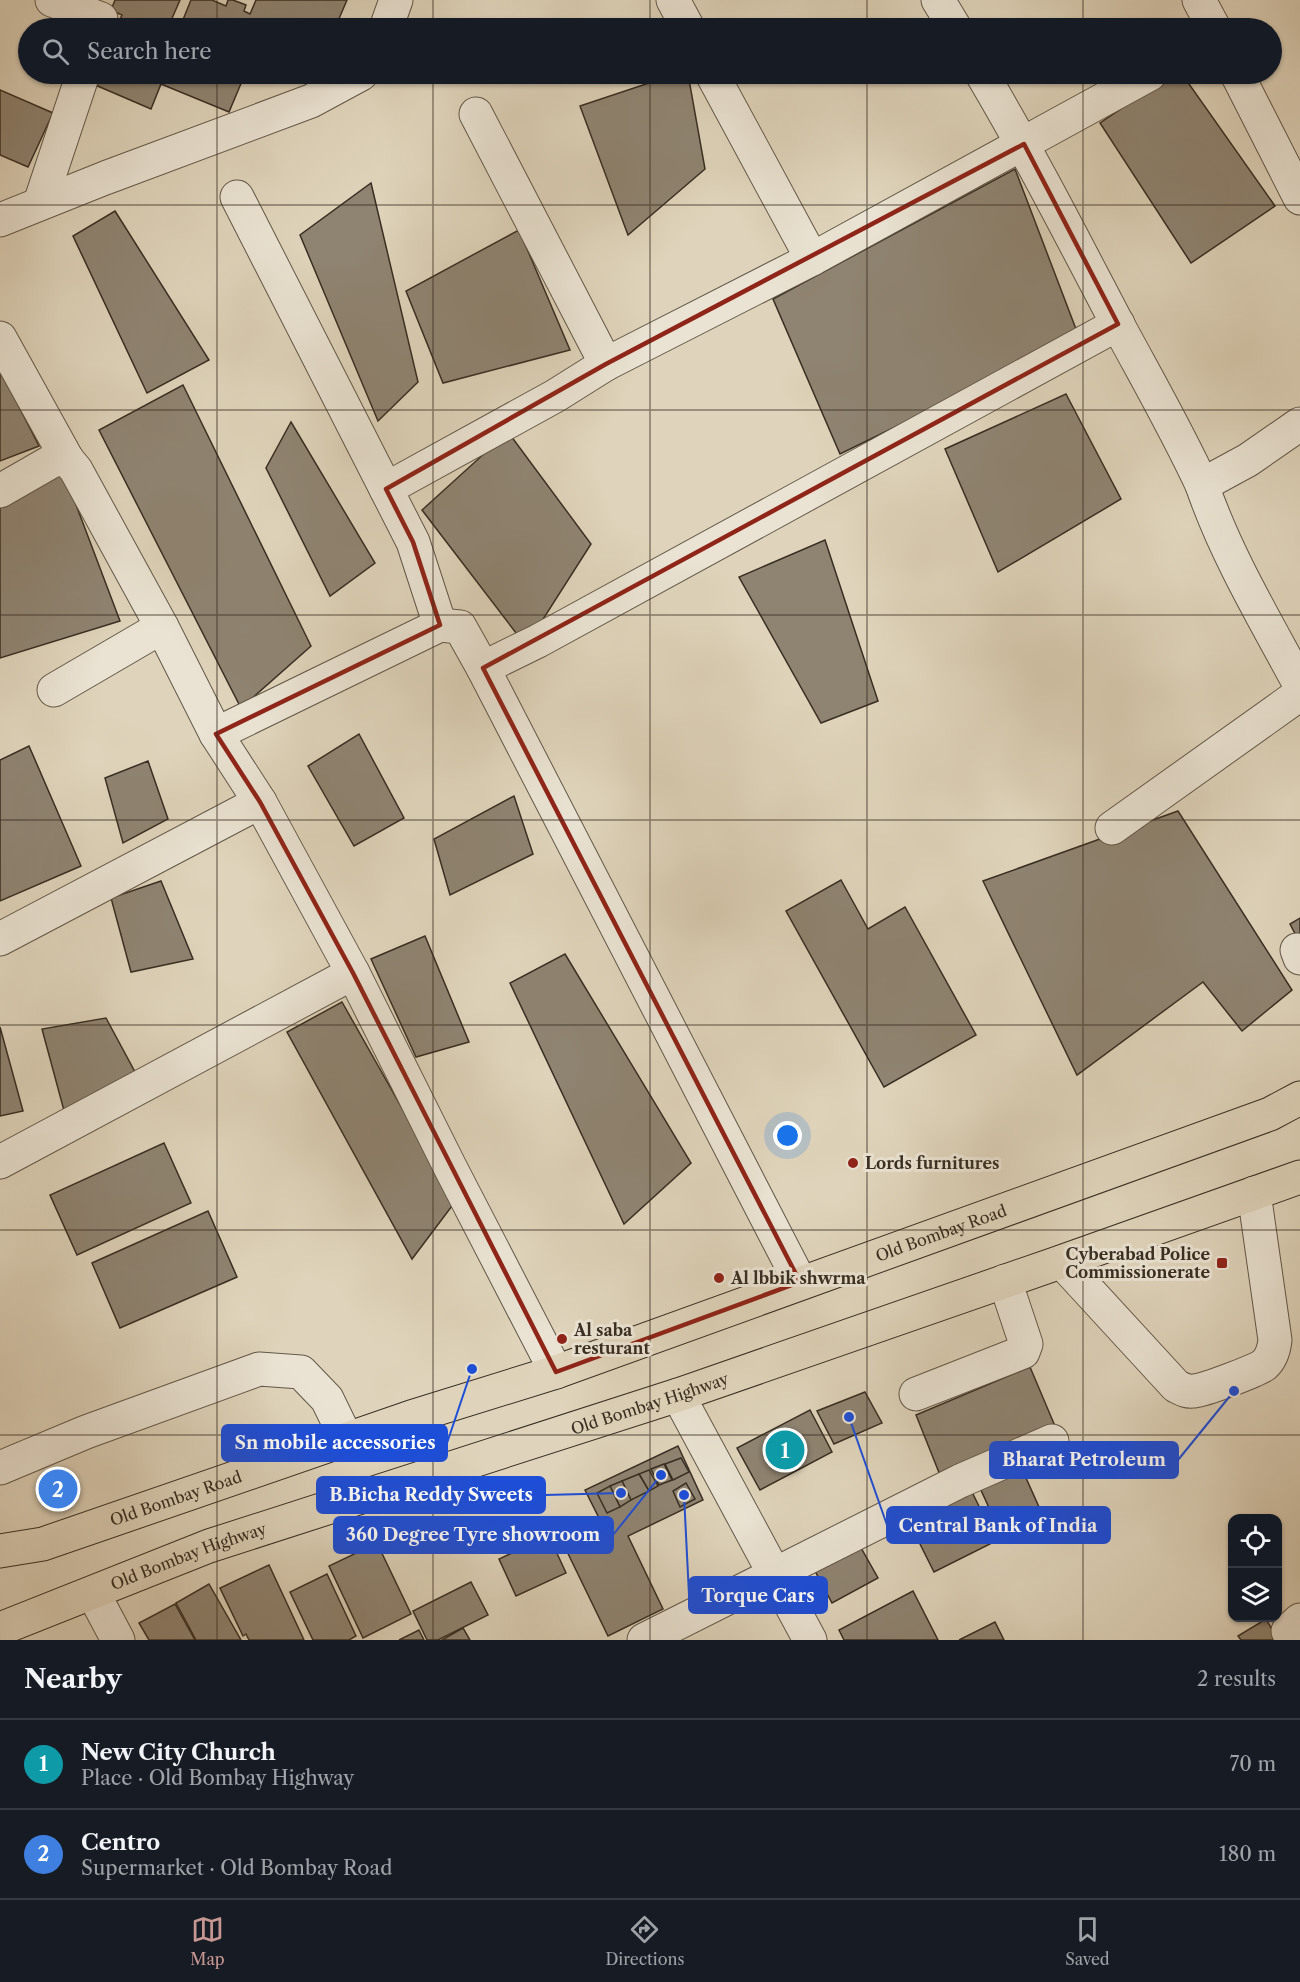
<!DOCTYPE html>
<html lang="en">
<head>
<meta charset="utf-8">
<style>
	:root { --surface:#171b24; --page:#242831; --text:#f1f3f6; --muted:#9ea1a6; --line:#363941; --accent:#c59692 }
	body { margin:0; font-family:"Libre Caslon Text",serif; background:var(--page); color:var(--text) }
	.controls { position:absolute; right:18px; bottom:18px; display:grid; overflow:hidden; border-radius:12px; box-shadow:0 2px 4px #0004 }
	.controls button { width:54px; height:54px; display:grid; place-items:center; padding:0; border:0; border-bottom:2px solid var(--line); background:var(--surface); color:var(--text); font:30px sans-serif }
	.you { position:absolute; left:788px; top:1136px; width:21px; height:21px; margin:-15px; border:4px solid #fff; border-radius:50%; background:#1a73e8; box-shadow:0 0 0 9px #1a73e833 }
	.badge { display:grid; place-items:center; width:39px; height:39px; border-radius:50%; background:var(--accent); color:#fff; font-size:20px; font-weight:700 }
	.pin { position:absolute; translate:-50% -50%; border:3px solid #fff; box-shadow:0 2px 6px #0006 }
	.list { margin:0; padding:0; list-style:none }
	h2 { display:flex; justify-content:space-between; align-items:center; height:78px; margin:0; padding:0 24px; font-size:26px }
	h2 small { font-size:20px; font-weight:400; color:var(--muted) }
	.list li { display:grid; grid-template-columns:39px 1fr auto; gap:18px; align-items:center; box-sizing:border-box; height:90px; padding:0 24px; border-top:2px solid var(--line) }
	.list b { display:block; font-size:22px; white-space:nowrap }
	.list p { margin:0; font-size:20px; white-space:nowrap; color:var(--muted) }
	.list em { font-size:20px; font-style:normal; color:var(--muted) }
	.icon { flex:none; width:33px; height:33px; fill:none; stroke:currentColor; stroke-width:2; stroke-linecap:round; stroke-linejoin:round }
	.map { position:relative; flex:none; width:1300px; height:1640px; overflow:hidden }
	.search { position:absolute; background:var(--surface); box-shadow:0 2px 4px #0004; left:18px; right:18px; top:18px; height:66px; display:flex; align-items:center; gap:15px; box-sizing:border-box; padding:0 21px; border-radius:33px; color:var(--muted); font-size:22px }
	.sheet { height:258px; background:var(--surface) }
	nav { display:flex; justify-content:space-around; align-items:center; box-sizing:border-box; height:84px; border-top:2px solid var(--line); background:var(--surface); font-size:16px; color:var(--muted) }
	nav a { display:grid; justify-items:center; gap:3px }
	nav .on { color:var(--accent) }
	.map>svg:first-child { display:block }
</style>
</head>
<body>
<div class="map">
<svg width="1300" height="1640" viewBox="0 0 1300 1640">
	<rect width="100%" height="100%" fill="#dfd4bb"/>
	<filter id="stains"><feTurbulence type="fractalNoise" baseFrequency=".00333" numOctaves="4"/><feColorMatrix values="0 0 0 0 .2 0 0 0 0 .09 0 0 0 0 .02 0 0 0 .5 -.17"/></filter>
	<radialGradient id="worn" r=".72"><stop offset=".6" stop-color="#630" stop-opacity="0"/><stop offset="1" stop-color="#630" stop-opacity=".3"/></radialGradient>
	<g fill="#8f8472" stroke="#382e22" stroke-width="1.5">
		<path d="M115,0H180L170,23L180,27L191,0H212L226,6L228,0H233L246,5L244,11L250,14L256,0H347L335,28H116L122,15L111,10Z"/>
		<path d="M97,74H245L229,112L161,84L151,109L93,84Z"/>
		<path d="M676,74H688L705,169L628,235L580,106Z"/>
		<path d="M1173,74H1182L1275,206L1191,263L1100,123Z"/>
		<path d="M0,90L53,113L28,167L0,155Z"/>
		<path d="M1015,169L1079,337L840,454L773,299Z"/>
		<path d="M371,183L418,382L378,421L300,235Z"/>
		<path d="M115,211L209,360L147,393L73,236Z"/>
		<path d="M519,230L570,350L443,383L406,291Z"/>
		<path d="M0,369L39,446L0,461Z"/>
		<path d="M183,385L311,646L241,708L99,430Z"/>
		<path d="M1066,394L1121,499L998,572L945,449Z"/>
		<path d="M291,422L375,563L330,596L266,468Z"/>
		<path d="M508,432L591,544L526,646L422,510Z"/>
		<path d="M64,473L120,621L0,658V503Z"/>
		<path d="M825,540L878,701L821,723L739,577Z"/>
		<path d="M359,734L404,818L354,846L308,766Z"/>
		<path d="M29,746L81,866L0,901V760Z"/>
		<path d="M148,761L168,819L123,843L105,778Z"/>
		<path d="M514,796L533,854L450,895L434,839Z"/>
		<path d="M1178,811L1292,990L1242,1031L1203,982L1077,1075L983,881Z"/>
		<path d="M841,880L868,929L905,907L976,1035L884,1087L786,911Z"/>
		<path d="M161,881L193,959L131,972L111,898Z"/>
		<path d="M1300,918V943L1290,924Z"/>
		<path d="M425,936L469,1042L416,1057L371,959Z"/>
		<path d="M565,954L691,1163L624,1224L510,983Z"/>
		<path d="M342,1002L455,1202L412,1259L287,1032Z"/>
		<path d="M106,1018L142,1085L66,1118L42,1029Z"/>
		<path d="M0,1027L23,1111L0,1116Z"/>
		<path d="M164,1143L191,1203L77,1255L50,1195Z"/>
		<path d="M208,1211L237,1277L120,1328L92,1263Z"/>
		<path d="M1030,1367L1055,1426L940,1475L916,1415Z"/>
		<path d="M865,1392L882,1423L834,1444L817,1411Z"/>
		<path d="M810,1410L832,1452L760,1490L737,1448Z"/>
		<path d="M678,1446L703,1500L628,1536L663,1609L608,1636L560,1537L599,1518L585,1490Z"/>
		<path d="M681,1458L689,1472L673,1480L665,1464Z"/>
		<path d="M664,1464L672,1480L659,1485L651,1469Z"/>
		<path d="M1022,1469L1043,1516L1002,1536L980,1488Z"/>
		<path d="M649,1470L658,1486L649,1491L639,1474Z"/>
		<path d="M639,1474L649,1491L631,1500L622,1481Z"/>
		<path d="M622,1481L631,1500L620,1507L610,1486Z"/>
		<path d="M686,1483L695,1499L680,1507L673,1491Z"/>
		<path d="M610,1486L620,1507L607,1513L597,1493Z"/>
		<path d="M972,1492L996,1541L934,1572L909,1522Z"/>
		<path d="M549,1536L566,1573L516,1596L499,1559Z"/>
		<path d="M377,1543L411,1614L363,1638L329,1566Z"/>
		<path d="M860,1546L878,1578L832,1603L815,1571Z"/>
		<path d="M269,1565L304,1640H249L246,1634L243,1636L220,1588Z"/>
		<path d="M327,1574L356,1636L349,1640H313L290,1592Z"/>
		<path d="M471,1582L488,1615L438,1640H427L413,1611Z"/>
		<path d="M209,1584L241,1640H196L176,1603Z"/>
		<path d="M913,1591L938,1640H844L839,1630Z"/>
		<path d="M175,1604L195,1640H149L139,1623Z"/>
		<path d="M1266,1619L1278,1640H1241L1238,1636Z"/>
		<path d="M995,1622L1004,1640H959Z"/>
		<path d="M463,1628L470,1640H442Z"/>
		<path d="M419,1630L424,1640H399Z"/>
	</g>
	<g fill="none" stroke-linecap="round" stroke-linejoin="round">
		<defs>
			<g id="minor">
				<path d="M52,0L101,19"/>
				<path d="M673,0L688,28"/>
				<path d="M938,0L955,28"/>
				<path d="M1199,0L1214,28"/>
				<path d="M386,28L396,0"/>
				<path d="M712,74L812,259"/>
				<path d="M982,74C1030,155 1073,239 1117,323C1146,377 1176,429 1202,485L1248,460L1300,424"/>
				<path d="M1237,74L1300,198"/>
				<path d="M476,114L606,364"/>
				<path d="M237,197L386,489"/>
				<path d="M40,203L83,74"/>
				<path d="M0,220L105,178L311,101L361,74"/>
				<path d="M0,338L67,459"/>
				<path d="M1202,485C1226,555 1265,620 1300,685"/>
				<path d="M0,491L54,460L67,459L76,470L162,627L216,734L260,802L353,973L450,1167L556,1372"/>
				<path d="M440,625L460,627L483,668L800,1282"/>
				<path d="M483,668L538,641L1118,324"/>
				<path d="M54,690L162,627"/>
				<path d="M216,734L440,625L413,542L386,489L555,396L606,364L812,259L1150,74"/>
				<path d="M1112,828L1300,694"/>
				<path d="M0,939L260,802"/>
				<path d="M1297,950L1300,958"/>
				<path d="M0,1162L353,973"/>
				<path d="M1062,1262L1176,1386C1182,1389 1186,1392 1194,1391C1205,1390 1255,1371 1264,1365C1272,1358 1274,1349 1275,1340L1254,1193"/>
				<path d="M916,1394L1023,1352L1026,1344L1005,1281"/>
				<path d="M678,1395L810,1640"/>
				<path d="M0,1468L86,1432L259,1369L301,1372L327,1399L347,1440"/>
				<path d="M93,1593L118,1640"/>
				<path d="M1288,1631L1300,1620"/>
				<path d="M644,1640L960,1481L1052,1441"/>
			</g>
			<g id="major">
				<path id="s1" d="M0,1551L43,1544L411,1417L556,1372L1270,1114L1300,1098"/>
				<path id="s2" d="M0,1629L209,1546L678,1395L1052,1265L1300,1177"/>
			</g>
		</defs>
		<use href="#minor" stroke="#625848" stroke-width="35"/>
		<use href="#major" stroke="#382e22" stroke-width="35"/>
		<use href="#minor" stroke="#eae3d3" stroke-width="33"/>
		<use href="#major" stroke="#dfd4bb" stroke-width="33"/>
	</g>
	<path fill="none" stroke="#8f2418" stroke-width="4.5" stroke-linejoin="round" d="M1024,144L1118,324L483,668L800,1282L556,1372L353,973L260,802L216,734L440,625L413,542L386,489L606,364Z"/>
	<path fill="none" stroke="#382e22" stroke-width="1.5" stroke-opacity="0.55" d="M217,0V28M433,0V28M650,0V28M867,0V28M1083,0V28M217,74V1640M433,74V1640M650,74V1640M867,74V1640M1083,74V1640M0,205H1300M0,410H1300M0,615H1300M0,820H1300M0,1025H1300M0,1230H1300M0,1435H1300"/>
	<g fill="#8f2418" stroke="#eae3d3" stroke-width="2">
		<circle cx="853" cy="1163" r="6"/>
		<rect x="1216" y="1257" width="12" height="12" rx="3"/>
		<circle cx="719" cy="1278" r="6"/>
		<circle cx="562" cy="1339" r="6"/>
	</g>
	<g text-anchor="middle" stroke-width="6" stroke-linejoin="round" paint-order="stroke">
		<g font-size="16" font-weight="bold" fill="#382e22" stroke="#eae3d3" text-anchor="start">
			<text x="865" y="1169">Lords furnitures</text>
			<text x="1210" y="1260" text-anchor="end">Cyberabad Police<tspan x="1210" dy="18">Commissionerate</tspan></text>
			<text x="731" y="1284">Al lbbik shwrma</text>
			<text x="574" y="1336">Al saba<tspan x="574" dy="18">resturant</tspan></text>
		</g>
		<g font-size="16" fill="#382e22" stroke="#eae3d3">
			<text dy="6" stroke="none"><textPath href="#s1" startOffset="994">Old Bombay Road</textPath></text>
			<text dy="6" stroke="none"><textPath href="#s2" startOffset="688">Old Bombay Highway</textPath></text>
			<text dy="6" stroke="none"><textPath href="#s1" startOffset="184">Old Bombay Road</textPath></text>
			<text dy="6" stroke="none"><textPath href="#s2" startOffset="202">Old Bombay Highway</textPath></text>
		</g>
	</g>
	<path fill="none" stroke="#1d4ed8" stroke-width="2" d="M472 1369L447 1443M1234 1391L1178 1460M621 1493L545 1495M849 1417L887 1525M661 1475L613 1535M684 1495L689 1595"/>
	<g fill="#1d4ed8" stroke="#eae3d3" stroke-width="2">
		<circle cx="472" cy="1369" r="6"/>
		<circle cx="1234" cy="1391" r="6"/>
		<circle cx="621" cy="1493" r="6"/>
		<circle cx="849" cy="1417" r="6"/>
		<circle cx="661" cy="1475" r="6"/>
		<circle cx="684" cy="1495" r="6"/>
	</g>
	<g fill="#1d4ed8" stroke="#1d4ed8" stroke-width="2">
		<rect x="222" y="1425" width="225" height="36" rx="6"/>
		<rect x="990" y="1442" width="188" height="36" rx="6"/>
		<rect x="317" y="1477" width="228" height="36" rx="6"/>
		<rect x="887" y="1507" width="223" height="36" rx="6"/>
		<rect x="334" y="1517" width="279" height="36" rx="6"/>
		<rect x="689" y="1577" width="138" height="36" rx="6"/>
	</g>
	<g font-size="18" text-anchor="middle" font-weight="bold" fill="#fff">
		<text x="335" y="1449">Sn mobile accessories</text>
		<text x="1084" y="1466">Bharat Petroleum</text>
		<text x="431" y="1501">B.Bicha Reddy Sweets</text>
		<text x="998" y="1532">Central Bank of India</text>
		<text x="473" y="1541">360 Degree Tyre showroom</text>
		<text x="758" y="1602">Torque Cars</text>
	</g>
	<rect width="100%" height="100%" filter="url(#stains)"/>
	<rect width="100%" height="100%" fill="url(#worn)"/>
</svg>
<div class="controls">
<button><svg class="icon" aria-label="locate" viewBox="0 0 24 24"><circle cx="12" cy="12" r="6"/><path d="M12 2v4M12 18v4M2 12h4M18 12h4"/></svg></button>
<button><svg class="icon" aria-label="layers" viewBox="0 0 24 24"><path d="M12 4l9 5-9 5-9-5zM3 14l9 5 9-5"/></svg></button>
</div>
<div class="you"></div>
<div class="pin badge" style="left:785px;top:1450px;background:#0f9aa8">1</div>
<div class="pin badge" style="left:58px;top:1489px;background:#3f7fe0">2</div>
<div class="search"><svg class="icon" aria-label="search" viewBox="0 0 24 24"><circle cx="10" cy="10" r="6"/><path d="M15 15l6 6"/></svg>Search here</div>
</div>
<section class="sheet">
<h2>Nearby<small>2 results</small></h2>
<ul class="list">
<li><span class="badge" style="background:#0f9aa8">1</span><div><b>New City Church</b><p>Place · Old Bombay Highway</p></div><em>70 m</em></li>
<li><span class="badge" style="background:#3f7fe0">2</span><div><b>Centro</b><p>Supermarket · Old Bombay Road</p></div><em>180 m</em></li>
</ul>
</section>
<nav>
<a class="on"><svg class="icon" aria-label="map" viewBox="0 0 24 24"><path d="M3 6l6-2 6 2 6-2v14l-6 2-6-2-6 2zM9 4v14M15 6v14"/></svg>Map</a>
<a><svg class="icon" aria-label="directions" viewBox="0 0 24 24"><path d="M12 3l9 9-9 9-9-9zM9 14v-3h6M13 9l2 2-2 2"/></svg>Directions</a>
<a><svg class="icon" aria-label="saved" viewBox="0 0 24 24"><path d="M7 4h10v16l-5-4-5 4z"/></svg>Saved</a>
</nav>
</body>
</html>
